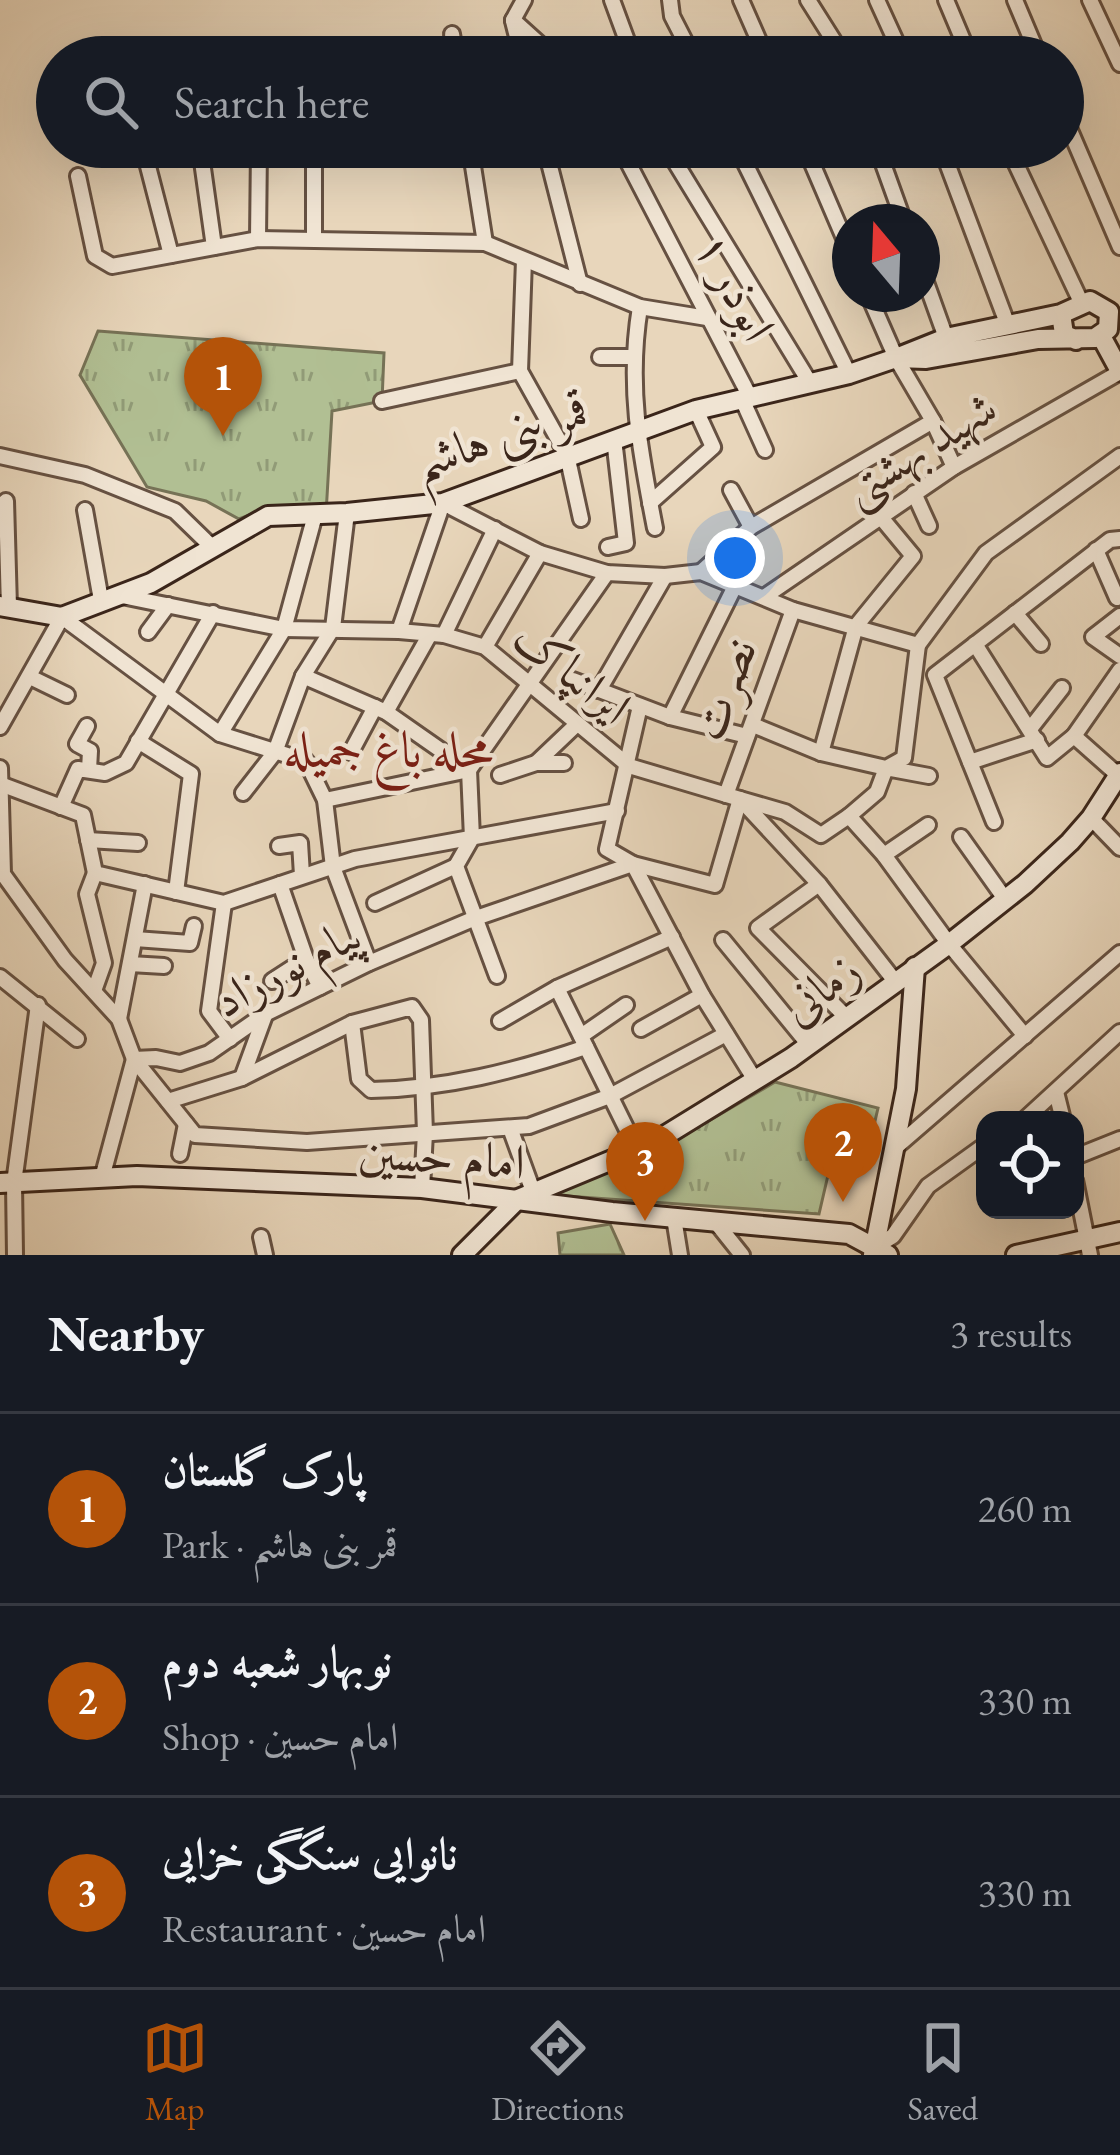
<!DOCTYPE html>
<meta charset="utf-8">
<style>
:root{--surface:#171b24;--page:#242831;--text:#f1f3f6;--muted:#9ea1a6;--line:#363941;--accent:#b45309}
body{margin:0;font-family:"EB Garamond",Amiri,serif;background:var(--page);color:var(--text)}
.controls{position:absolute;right:36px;bottom:36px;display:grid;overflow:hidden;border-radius:24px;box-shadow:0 12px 48px #0002}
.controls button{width:108px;height:108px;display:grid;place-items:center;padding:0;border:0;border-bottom:3px solid var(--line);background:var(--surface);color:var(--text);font:60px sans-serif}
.compass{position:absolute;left:832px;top:204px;width:108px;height:108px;border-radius:50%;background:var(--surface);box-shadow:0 12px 48px #0002;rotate:341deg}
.you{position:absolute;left:735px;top:558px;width:42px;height:42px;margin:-30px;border:9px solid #fff;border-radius:50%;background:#1a73e8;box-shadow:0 0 0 18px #1a73e833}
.badge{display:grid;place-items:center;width:78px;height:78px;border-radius:50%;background:var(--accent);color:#fff;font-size:39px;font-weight:700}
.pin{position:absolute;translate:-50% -99px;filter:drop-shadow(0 3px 6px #0008)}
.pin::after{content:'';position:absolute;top:63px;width:42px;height:36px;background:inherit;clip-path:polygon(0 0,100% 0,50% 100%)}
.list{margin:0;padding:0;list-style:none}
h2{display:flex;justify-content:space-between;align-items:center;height:156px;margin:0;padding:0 48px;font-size:51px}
h2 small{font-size:39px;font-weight:400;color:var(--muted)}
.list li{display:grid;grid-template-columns:78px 1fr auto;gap:36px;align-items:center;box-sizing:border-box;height:192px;padding:0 48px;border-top:3px solid var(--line)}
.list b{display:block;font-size:45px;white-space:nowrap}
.list p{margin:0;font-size:39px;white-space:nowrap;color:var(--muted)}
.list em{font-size:39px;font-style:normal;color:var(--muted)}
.icon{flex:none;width:66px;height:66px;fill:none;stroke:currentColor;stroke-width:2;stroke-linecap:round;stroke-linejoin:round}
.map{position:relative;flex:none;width:1120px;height:1255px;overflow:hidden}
.search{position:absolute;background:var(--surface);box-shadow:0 12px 48px #0002;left:36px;right:36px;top:36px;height:132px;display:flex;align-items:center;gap:30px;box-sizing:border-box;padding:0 42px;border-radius:66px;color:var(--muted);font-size:45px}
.sheet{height:732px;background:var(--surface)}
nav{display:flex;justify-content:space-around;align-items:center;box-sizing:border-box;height:168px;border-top:3px solid var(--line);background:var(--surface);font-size:33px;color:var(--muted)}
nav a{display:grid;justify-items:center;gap:6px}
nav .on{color:var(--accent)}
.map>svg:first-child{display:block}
</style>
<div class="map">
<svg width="1120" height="1255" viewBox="0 0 1120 1255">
<defs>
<pattern id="park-tufts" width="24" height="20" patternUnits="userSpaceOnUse" patternTransform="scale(3)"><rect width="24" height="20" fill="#b1bf93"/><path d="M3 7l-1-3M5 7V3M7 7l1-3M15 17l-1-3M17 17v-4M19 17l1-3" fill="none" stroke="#919b77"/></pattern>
</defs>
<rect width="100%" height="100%" fill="#e8d6bb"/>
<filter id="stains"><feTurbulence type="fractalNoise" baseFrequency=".00167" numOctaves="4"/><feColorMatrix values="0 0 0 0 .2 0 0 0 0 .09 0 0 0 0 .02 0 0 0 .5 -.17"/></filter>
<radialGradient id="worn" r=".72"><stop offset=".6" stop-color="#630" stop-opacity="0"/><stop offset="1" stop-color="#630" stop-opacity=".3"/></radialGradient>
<g fill="url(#park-tufts)" stroke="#767256" stroke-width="3">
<path d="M98 331 384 353 382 401 332 411 326 514 267 508 239 519 206 501 147 487 80 375Z"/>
<path d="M775 1082 878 1108 865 1164 832 1158 819 1214 552 1195 661 1149Z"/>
<path d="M610 1224 624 1255H560L558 1233Z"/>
</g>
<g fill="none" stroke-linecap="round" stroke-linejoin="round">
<defs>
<g id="street">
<path d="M612 0 633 57"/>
<path d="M670 0 672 16 693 57"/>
<path d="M741 0 766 57"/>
<path d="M808 0 844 57"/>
<path d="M877 0 903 57"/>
<path d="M946 0 970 57"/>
<path d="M1015 0 1039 57"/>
<path d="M1090 0 1120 64"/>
<path d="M513 20 554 57"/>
<path d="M513 20 524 0"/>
<path d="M513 21 522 57"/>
<path d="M452 34 456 57"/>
<path d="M1063 114 1120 247"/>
<path d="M143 147 171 255"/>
<path d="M200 147 214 247"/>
<path d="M470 147 485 243"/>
<path d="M545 147 580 284"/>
<path d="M620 147 750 397"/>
<path d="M666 147 810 383"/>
<path d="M737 147 849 374"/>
<path d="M805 147 850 252"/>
<path d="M877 147 904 222"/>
<path d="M941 147 1007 323"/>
<path d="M1008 147 1081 302"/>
<path d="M78 176 95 256 112 266 258 239 485 243 640 307 707 318"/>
<path d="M258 239 259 147"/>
<path d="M314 239V147"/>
<path d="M524 260 520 371 567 455 581 519"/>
<path d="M922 271 946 338"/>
<path d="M640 307C627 386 640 451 655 528"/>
<path d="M600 357H632"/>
<path d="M742 399 765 450"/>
<path d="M382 401 520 371"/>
<path d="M933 421 954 467"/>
<path d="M0 456 85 475 175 511 211 546"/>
<path d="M731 490 751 527"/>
<path d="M914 493 929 526"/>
<path d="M6 501 9 607"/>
<path d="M650 503 713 447 696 410"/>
<path d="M85 510 101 600"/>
<path d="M608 547 626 543 614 439"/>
<path d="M1096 550 1117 598"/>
<path d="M701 572 751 527 933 421 896 358 868 294"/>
<path d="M122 596 284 629 399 631 444 635 485 647 629 766 740 799 819 884 894 980"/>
<path d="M764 597 954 467 1120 372"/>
<path d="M1015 613 1041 644"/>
<path d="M1120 616 1093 637 1120 656"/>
<path d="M399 631 443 503 540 553 607 573 665 576 701 572 793 610 918 645 986 553 1120 456"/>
<path d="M148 632 168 605"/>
<path d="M444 635 495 529"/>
<path d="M975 644 1047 758 1074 736 1118 775"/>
<path d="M485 647 540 553"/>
<path d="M303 676 386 712 469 770 472 838 456 866 497 976"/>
<path d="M30 677 67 695"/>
<path d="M573 680 670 717 747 736"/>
<path d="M599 690 665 576"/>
<path d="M640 706 607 849 633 864 702 995 755 1080"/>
<path d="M386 712 430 634"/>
<path d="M670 717 736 584"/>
<path d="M753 725 821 753 886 768 904 758 918 645"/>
<path d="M87 726 77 744 90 751 89 770"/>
<path d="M0 727 62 617 220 734 306 761 325 800 333 867 369 963"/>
<path d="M1030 729 1062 688"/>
<path d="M220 734 284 629 315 515"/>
<path d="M1074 736 1120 670"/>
<path d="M138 741 191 774 176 892"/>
<path d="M351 752 375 707"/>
<path d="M821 753 856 626 913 556 879 515"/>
<path d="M970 762 1037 740"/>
<path d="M536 763 577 724"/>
<path d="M0 768 3 874 65 960 119 1019 134 1059 195 1135 307 1142 529 1126 610 1096 726 1034"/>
<path d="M500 775 536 763H564"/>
<path d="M929 776 886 768 877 792 849 816 884 855 949 944 1025 1036"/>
<path d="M3 785 83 815 95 873 224 903 355 859 617 811"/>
<path d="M243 793 275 752 303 676 333 628 347 513"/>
<path d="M726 795 793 610"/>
<path d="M325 800 469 770 607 573"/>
<path d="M61 807 78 769 105 773 126 763 213 613"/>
<path d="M1091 818 1120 848"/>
<path d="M994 822 935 675 1110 540 1120 539"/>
<path d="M961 837 1005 899"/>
<path d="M88 840 138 843"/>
<path d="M279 846 300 843 302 875"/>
<path d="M884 855 928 825"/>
<path d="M280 884 306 959 320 987"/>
<path d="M819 884 758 928 846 1017"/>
<path d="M224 903 209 1011 230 1039"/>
<path d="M375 903 456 866"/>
<path d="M135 939 190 943 194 926"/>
<path d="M723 940 809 1045"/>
<path d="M130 964 164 966"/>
<path d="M0 977 77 1039"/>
<path d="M272 981 306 959"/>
<path d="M557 988 638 1152"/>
<path d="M94 991 104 963 87 894 95 873"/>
<path d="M119 1019 145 884"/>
<path d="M500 1021 557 988 672 937"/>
<path d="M352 1023 359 1079 371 1090C445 1089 516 1071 586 1047"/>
<path d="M641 1029 702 995"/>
<path d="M581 1036 626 1005"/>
<path d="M242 1078 265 1015"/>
<path d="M1056 1092 1063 1120"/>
<path d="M168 1101 242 1078 352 1023 412 1007 421 1020 425 1133 422 1188"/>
<path d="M1024 1120 1120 1032"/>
<path d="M510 1128 534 1194"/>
<path d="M895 1148 1120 953"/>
<path d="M180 1154 186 1124"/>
<path d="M1075 1157 1120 1139"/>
<path d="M102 1178 134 1059 156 1058 180 1063 209 1053 265 1014 369 963 473 919 633 864 715 885 740 799 785 812 821 835 849 816"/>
<path d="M1075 1180 1090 1255"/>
<path d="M674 1218 680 1255"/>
<path d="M714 1220 742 1255"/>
<path d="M261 1237 265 1255"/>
<path d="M874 1248 893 1236 928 1186 985 1145"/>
<path d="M15 1255 14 1183 38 1005"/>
</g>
<g id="secondary">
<path d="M1061 314 946 338 896 358 926 359 1038 339 1095 338 1108 329 1109 312 1090 301 1061 314 1064 334 1076 340"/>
<path d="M1101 336 1120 371"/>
<path d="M0 606 62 617 151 583 268 516 347 513 443 503 696 410 849 374 896 358"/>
<path d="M0 1183 137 1176 422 1188 612 1212 849 1234 888 1255"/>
<path d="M462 1255 518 1199 653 1143 791 1058 949 944 1025 884 1070 842 1091 818 1120 773"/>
<path d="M873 1255 906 1089 915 967"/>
<path d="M1016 1255 1120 1232"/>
</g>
</defs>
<use href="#street" stroke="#665142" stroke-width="20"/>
<use href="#secondary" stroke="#3a251a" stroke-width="24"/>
<use href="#street" stroke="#f0e4d3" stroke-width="14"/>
<use href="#secondary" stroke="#f0e4d3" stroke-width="18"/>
</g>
<g text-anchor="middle" stroke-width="9" stroke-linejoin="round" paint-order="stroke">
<g font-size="48" fill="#3a251a" stroke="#f0e4d3">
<text transform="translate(736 286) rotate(62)" y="17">ابوذر ۱</text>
<text transform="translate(500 435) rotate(-18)" y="17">قمر بنی هاشم</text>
<text transform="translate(919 447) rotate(-32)" y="17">شهید بهشتی</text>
<text transform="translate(573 671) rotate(39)" y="17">ایرانپاک</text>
<text transform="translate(723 689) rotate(-70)" y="17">نصرت</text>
<text transform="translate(287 966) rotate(-28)" y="17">پیام نورزاد</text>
<text transform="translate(820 988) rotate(-37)" y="17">زمانی</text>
<text transform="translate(442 1156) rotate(4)" y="17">امام حسین</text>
</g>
<g font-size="51" fill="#7a1f14" stroke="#f0e4d3">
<text x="388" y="767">محله باغ‌ جمیله</text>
</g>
</g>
<rect width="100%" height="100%" filter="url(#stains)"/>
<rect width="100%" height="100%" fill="url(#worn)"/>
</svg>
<div class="controls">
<button><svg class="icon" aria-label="locate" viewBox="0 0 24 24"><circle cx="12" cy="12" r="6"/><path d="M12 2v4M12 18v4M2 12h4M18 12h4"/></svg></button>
</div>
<svg class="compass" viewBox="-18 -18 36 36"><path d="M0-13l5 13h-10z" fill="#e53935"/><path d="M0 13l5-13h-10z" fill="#9ea1a6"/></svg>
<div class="you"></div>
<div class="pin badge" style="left:223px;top:436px">1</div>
<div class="pin badge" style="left:843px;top:1202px">2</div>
<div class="pin badge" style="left:645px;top:1221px">3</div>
<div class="search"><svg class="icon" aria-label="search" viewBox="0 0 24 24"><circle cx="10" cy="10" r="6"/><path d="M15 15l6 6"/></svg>Search here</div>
</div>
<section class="sheet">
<h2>Nearby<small>3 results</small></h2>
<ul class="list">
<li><span class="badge">1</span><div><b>پارک گلستان</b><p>Park · قمر بنی هاشم</p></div><em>260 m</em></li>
<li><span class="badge">2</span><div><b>نوبهار شعبه دوم</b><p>Shop · امام حسین</p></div><em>330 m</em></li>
<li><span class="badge">3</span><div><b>نانوایی سنگگی خزایی</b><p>Restaurant · امام حسین</p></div><em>330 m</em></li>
</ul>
</section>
<nav>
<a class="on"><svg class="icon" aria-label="map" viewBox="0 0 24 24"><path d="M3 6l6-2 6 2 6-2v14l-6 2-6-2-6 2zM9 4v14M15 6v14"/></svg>Map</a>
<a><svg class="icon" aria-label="directions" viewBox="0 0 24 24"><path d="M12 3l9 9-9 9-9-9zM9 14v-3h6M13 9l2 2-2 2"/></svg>Directions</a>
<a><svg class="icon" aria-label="saved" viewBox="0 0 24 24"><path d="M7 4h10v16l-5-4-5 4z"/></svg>Saved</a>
</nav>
